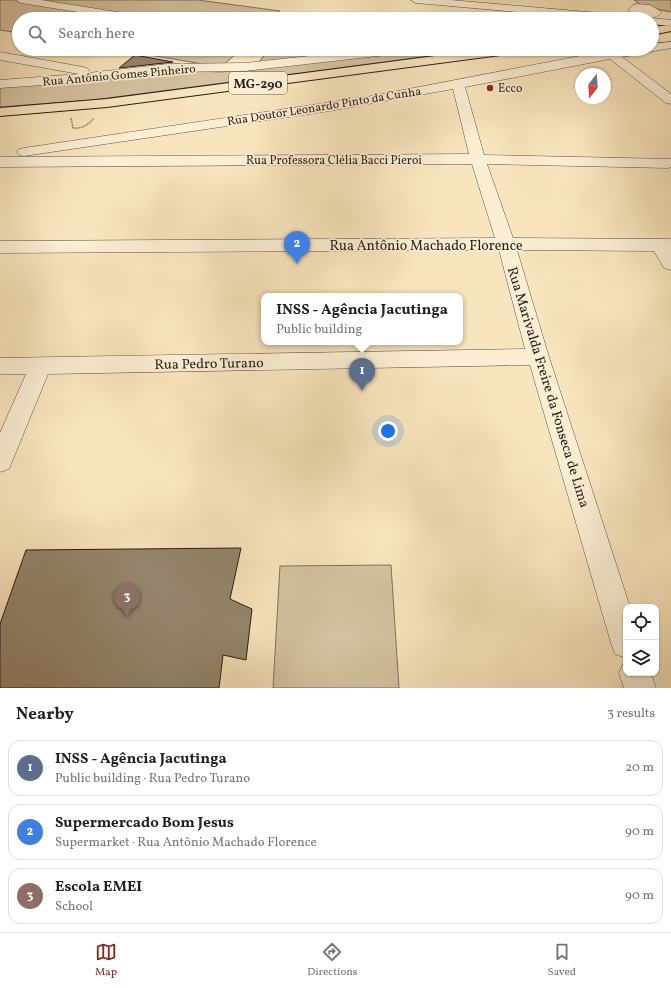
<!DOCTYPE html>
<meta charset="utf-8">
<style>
:root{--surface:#fff;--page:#f6f6f6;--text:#202124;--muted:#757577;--line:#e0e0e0;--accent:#8f2418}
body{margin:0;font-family:Vollkorn,serif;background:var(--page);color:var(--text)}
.controls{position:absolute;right:12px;bottom:12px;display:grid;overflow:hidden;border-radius:8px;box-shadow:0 1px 3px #0004}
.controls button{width:36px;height:36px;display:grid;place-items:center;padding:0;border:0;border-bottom:1px solid var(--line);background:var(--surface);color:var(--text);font:20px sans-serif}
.compass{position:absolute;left:575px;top:68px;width:36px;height:36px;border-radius:50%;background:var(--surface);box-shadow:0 1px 3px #0004;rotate:197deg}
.you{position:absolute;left:388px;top:431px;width:14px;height:14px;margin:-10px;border:3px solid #fff;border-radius:50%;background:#1a73e8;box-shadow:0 0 0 6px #1a73e833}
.badge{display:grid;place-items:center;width:26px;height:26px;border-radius:50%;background:var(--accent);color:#fff;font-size:13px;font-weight:700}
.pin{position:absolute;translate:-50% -33px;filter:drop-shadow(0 1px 2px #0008)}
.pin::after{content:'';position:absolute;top:21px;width:14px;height:12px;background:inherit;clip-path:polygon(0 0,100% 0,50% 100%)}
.popup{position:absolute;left:261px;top:293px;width:202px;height:52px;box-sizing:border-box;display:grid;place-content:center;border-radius:8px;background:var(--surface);filter:drop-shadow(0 1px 3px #0005);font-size:13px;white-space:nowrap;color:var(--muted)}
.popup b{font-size:15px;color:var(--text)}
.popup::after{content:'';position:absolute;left:50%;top:100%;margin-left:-8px;border:8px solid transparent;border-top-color:var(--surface)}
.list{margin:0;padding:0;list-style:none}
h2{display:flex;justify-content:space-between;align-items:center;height:52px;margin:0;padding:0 16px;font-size:17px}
h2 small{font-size:13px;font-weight:400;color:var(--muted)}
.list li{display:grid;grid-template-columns:26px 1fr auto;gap:12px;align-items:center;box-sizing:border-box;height:56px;margin:0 8px 8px;padding:0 8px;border:1px solid var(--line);border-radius:12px}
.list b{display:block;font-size:15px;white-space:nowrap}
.list p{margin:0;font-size:13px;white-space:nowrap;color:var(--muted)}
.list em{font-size:13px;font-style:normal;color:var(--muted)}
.icon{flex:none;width:22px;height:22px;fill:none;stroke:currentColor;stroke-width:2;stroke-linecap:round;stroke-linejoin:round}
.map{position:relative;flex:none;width:671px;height:688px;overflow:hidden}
.search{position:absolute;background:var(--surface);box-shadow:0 1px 3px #0004;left:12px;right:12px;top:12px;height:44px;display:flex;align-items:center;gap:10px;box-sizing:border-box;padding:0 14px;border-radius:22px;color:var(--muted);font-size:15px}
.sheet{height:244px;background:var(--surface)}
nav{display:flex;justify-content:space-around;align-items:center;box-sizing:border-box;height:56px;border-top:1px solid var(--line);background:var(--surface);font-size:11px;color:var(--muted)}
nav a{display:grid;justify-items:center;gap:2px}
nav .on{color:var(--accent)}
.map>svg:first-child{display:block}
</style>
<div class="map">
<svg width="671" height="688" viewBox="0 0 671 688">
<rect width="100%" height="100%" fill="#f9e5bd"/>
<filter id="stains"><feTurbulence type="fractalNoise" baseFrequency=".005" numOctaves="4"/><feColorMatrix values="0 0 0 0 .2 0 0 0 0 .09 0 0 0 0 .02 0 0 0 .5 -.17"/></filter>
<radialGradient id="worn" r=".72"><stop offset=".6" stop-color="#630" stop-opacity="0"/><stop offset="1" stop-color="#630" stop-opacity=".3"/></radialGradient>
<g fill="#d6c3a1" stroke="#80705c">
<path d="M0 0H198L280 11 272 19H19V33L0 30Z"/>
<path d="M634 0H671V12L642 6Z"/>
<path d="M283 13 385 19H277Z"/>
<path d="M113 49H241L221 67Z"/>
<path d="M270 49H390L256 65Z"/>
<path d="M434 49H486L92 100 0 107V87L79 83 178 70 220 72Z"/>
<path d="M391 565 399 688H273L280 566Z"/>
</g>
<g fill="#95856d" stroke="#291e17">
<path d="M135 55 173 62 119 68Z"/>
<path d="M241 548 230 599 252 609 246 660 223 655 219 688H0V624L26 550Z"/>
</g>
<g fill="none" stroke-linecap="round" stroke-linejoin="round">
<defs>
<g id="minor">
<path d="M16 0H41L142 16 147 19H122L21 3Z"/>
<path d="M411 0H451L633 16 638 19H596L416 3Z"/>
<path d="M637 4 650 5 662 12C654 22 635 19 628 10L633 5Z"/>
<path d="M652 18 671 20V26L652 24V19H648Z"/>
<path d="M671 42V48L622 57 671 94V104L666 103 610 59 465 87 484 155 671 159V167L668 168 487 164 513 238 671 239V270L664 268 654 251 517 250 549 357 630 607H626V658L615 654 611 643 530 365 48 374 9 469 0 472V433L26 374H0V358L525 349 499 250 0 253V241L495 238 472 164 0 167V157L469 154 453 89 329 111 24 156 19 155 17 152 19 149 24 148 372 96 611 50 652 49V44Z"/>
<path d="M373 49H410L408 51 404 53 245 71 167 72 58 84 0 88V80L79 74 0 60V52L83 67 87 68 89 71 88 73 167 64 245 63Z"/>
<path d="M626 661V673H651L656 688H624L619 673 624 662Z"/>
</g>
<g id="highway">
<path d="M606 14 610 15 613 19H601L600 17 602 15Z"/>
<path d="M671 25V31L652 35V27Z"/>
<path d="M488 49H522L520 52 516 53 107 107 0 116V108L107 99Z"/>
</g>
</defs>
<use href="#minor" stroke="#5d5040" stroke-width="1"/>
<use href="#highway" stroke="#291e17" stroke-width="2"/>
<path stroke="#291e17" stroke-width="1.5" stroke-dasharray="0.5 1" stroke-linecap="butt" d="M71 118 73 128C82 129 88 125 94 118"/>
<use href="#minor" fill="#fbeed4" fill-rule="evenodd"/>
<use href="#highway" fill="#f9e5bd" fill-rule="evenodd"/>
</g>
<circle fill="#8f2418" stroke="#fbeed4" stroke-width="1.5" cx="490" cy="88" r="4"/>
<g text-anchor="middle" stroke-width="3.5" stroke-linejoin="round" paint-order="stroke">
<g font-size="12" fill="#291e17" stroke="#fbeed4">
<text transform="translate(119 75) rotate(-5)" y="4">Rua Antônio Gomes Pinheiro</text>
<text transform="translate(324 106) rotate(-9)" y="4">Rua Doutor Leonardo Pinto da Cunha</text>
<text x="334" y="164">Rua Professora Clélia Bacci Pieroi</text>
</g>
<g font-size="12" fill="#291e17" stroke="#fbeed4" text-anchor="start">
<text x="498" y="92">Ecco</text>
</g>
<rect fill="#fbeed4" stroke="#685c50" stroke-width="1" x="229" y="72" width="58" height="22" rx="3"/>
<g font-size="13" font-weight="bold" fill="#291e17">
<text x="258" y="88">MG-290</text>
</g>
<g font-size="14" fill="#291e17" stroke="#fbeed4">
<text x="426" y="250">Rua Antônio Machado Florence</text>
<text transform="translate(209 363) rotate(-1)" y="5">Rua Pedro Turano</text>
<text transform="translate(549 387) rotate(73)" y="5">Rua Marivalda Freire da Fonseca de Lima</text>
</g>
</g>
<rect width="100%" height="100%" filter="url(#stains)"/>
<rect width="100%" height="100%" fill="url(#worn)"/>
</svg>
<div class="controls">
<button><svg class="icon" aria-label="locate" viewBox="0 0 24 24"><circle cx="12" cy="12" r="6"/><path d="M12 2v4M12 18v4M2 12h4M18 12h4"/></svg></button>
<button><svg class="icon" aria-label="layers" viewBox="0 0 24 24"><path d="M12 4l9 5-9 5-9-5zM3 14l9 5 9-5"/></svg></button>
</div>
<svg class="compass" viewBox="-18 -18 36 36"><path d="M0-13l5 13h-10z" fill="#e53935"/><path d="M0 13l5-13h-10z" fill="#757577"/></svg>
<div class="you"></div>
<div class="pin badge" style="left:362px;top:391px;background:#5c6f8a">1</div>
<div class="popup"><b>INSS - Agência Jacutinga</b>Public building</div>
<div class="pin badge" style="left:297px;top:264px;background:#3f7fe0">2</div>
<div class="pin badge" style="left:127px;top:617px;background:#8d6e63">3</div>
<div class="search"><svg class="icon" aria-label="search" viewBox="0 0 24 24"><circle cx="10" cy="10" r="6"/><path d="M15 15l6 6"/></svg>Search here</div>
</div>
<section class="sheet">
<h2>Nearby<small>3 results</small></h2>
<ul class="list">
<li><span class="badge" style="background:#5c6f8a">1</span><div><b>INSS - Agência Jacutinga</b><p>Public building · Rua Pedro Turano</p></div><em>20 m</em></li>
<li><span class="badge" style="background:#3f7fe0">2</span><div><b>Supermercado Bom Jesus</b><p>Supermarket · Rua Antônio Machado Florence</p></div><em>90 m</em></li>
<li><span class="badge" style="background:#8d6e63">3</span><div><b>Escola EMEI</b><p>School</p></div><em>90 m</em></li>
</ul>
</section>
<nav>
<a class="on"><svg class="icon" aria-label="map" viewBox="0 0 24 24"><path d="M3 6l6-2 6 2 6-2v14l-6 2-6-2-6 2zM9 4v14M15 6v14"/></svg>Map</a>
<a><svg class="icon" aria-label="directions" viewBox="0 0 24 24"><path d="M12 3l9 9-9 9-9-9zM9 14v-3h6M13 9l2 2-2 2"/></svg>Directions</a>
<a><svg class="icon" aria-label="saved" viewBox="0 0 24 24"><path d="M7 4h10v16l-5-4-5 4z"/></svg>Saved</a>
</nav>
